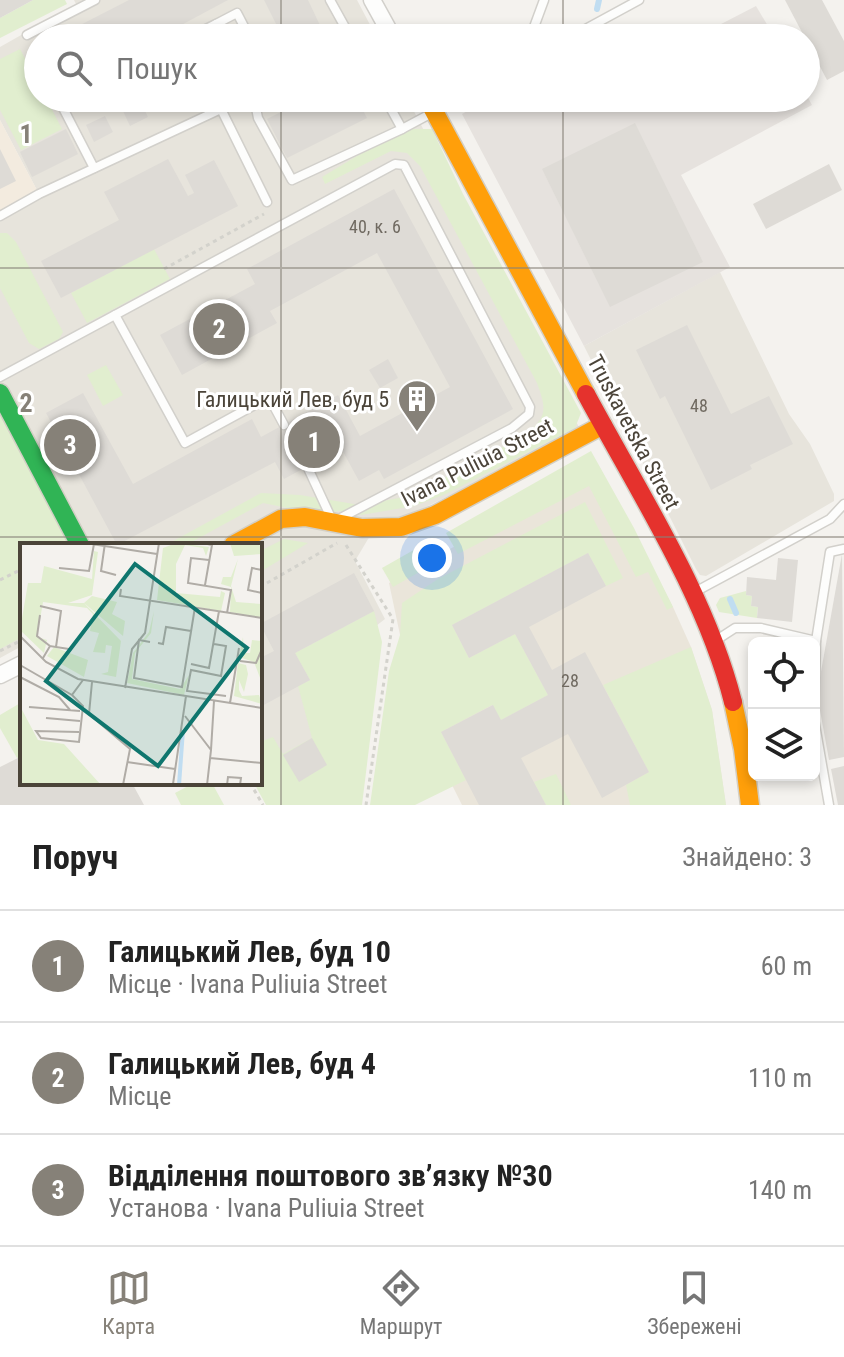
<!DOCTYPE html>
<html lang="uk">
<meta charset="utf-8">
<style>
:root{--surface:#fff;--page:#f2f2f2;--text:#222;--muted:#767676;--line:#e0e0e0;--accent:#868178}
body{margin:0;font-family:"Roboto Condensed",sans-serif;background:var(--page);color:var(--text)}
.controls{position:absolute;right:24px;bottom:24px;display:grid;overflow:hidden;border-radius:12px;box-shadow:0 4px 12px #0003}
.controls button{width:72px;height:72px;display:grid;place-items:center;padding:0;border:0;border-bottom:2px solid var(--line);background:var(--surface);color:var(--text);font:40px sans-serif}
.you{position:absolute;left:432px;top:558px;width:28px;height:28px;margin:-20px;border:6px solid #fff;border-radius:50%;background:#1a73e8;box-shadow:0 0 0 12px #1a73e833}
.badge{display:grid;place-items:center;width:52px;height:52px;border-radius:50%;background:var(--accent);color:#fff;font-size:26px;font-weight:700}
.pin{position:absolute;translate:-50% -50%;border:4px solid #fff;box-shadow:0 2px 8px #0006}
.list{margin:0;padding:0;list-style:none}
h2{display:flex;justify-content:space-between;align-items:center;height:104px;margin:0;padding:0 32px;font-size:34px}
h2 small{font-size:26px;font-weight:400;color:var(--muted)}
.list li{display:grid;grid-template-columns:52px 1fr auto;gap:24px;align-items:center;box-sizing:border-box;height:112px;padding:0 32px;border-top:2px solid var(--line)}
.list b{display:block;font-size:30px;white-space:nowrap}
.list p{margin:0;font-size:26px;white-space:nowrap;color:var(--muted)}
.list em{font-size:26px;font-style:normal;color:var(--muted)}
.icon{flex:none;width:44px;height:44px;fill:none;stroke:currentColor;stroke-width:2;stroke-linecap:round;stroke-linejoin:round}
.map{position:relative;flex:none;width:844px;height:805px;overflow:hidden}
.search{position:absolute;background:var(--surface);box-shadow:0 4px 12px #0003;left:24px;right:24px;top:24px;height:88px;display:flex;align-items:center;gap:20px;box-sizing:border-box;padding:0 28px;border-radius:44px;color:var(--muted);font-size:30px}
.sheet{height:440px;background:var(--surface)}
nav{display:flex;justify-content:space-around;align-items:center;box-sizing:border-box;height:112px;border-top:2px solid var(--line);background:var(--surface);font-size:22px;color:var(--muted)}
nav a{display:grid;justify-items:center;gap:4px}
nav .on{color:var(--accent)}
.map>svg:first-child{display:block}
</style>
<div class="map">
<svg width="844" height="805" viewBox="0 0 844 805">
<rect width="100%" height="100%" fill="#f4f2ee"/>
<g fill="#e7e4dc">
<path d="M74 0H357L377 38H38V98H407L581 431 371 534 355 561 385 619 322 668 346 759 260 766V545H22V646L0 658V214L39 194 0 120V47L76 4Z"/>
<path d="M720 272 789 414 810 444 834 494V501L706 576 700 575 696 569 584 346Z"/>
</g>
<path fill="#f3ebdf" d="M0 120 39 194 0 214Z"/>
<g fill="#e6e2de">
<path d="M756 6 775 38H694Z"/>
<path d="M806 94 812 105 681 175 730 267 584 346 462 114 490 98H806Z"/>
</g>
<path fill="#eae5da" d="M599 466 673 607 691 647 712 710 726 805H462L417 715 389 583Z"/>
<g fill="#e1eecf">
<path d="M33 0H65L67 4 0 38V18Z"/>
<path d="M20 49 38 83V98H46L62 129 21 150 0 110V59Z"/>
<path d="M402 129H432L463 194 581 413 575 428 446 494 414 506 361 515 339 511 317 514 263 503 186 545H166L261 493 300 495 360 505 410 496 525 435C547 417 547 410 537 383L420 166 407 153 391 151 325 184 322 177Z"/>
<path d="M0 233H7L16 242 63 332 59 339 39 349 29 343 0 288Z"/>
<path d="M154 249 170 279 87 323 71 293Z"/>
<path d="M106 365 123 395 103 406 87 375Z"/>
<path d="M0 400 75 545H22V637L0 649Z"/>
<path d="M591 451 634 528 673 607 667 610 648 572 636 577 589 486 458 554 446 533Z"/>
<path d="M585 502 623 578 606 586 588 553 452 625 469 658 515 634 548 695 501 720 492 705 441 732 466 780 415 805H370L389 671 400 635 402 603 438 579Z"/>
<path d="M284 539 308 543 260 572V551Z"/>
<path d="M433 539 444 558 393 587 382 568Z"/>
<path d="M746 591V595L752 596 751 606 758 607 757 618 719 612 716 605 720 598Z"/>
<path d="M374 611 382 642 362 805H266L254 783H260V742L273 737 283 754 312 738 298 686 310 680 295 653Z"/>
<path d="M691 647 712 710 726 805H630L626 785 649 772 603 685Z"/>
<path d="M22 702V756L17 758 0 728V715Z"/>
<path d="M556 774 571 805H546L534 782Z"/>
<path d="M194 783H212L224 805H181L175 793Z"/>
</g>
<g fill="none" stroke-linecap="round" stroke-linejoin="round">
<g stroke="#c0ddf1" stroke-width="6">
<path d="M597 9 599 0"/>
<path d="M730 599 736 613"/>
</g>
</g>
<g fill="#dedbd6">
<path d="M0 0H33L0 18Z"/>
<path d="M129 0H228L157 38H55Z"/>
<path d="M264 0H308L326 38H283Z"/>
<path d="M785 0H822L844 41V71L827 80Z"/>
<path d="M309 98H357L367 118 287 158 267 119Z"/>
<path d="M140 100 148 117 130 126 122 109Z"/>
<path d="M105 116 113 132 94 142 86 125Z"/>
<path d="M635 123 703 262 610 307 542 169Z"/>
<path d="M66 129 78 154 32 177 20 152Z"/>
<path d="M0 149 16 181 0 189Z"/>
<path d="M168 159 188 196 194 193 185 175 214 160 238 206 61 298 41 261 119 220 104 192Z"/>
<path d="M829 164 842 190 766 229 753 204Z"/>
<path d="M394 189 513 409 384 479 379 470 359 481 341 448 284 479 275 462 117 545 46 413 83 393 133 484 252 419 261 437 338 395 360 436 450 387 377 253 270 311 277 323 182 375 160 335 255 284 247 269Z"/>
<path d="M687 325 731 414 769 396 793 444 750 465 752 469 711 490 665 396 660 399 636 350Z"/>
<path d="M388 359 398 378 380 388 369 370Z"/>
<path d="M588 553 606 586 529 627 552 670 585 652 649 772 602 798 568 734 521 758 546 805H479L441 732 493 705 501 720 548 695 515 634 469 658 452 625Z"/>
<path d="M842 554 844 757 829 760 817 694Z"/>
<path d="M778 558 798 560 792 622 757 618 758 607 751 606 752 596 746 595 747 577 776 580Z"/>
<path d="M354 573 374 611 295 653 310 680 260 707V658L274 651 260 624Z"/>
<path d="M312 738 327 765 299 782 283 755Z"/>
<path d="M22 756V783H132L144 805H0V767Z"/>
<path d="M844 766V805H838L831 769Z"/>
</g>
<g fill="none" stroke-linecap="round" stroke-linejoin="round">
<defs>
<g id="lane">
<path d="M330 0 351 38"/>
<path d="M216 24 237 13 250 38"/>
<path d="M27 35 95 0"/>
<path d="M188 38 216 24 223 38"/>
<path d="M530 38 544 0"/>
<path d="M569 38 639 0"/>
<path d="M76 98 62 106 94 168"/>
<path d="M254 98 258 118 292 180 402 129 385 98"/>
<path d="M402 129 460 98"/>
<path d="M0 216 39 194 221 109 267 202"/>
<path d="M115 315 185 443 269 397 284 425"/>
<path d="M0 377 395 164 404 165 530 407 529 414 512 428 333 522 307 466"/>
<path d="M693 593 830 519 844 504"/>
<path d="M715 641 735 628H761L816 641 830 552 844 549"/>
<path d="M816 641 814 719 829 805"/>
</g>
<g id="street">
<path d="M372 0 393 38"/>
<path d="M0 675 22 664"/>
</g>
<path id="fast" d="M0 393 80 545"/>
<g id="slow">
<path d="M427 98 586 394"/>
<path d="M233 545 281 519 305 517 362 528 401 527 435 515 603 425"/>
<path d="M733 702 743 749 750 805"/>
</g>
<path id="jam" d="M586 394C638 491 706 595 733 702"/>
</defs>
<use href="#lane" stroke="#d2d0cb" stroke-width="11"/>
<use href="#street" stroke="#d2d0cb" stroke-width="19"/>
<use href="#fast" stroke="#d3cfc5" stroke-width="21"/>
<use href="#slow" stroke="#d3cfc5" stroke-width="21"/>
<use href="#jam" stroke="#d3cfc5" stroke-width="21"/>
<g stroke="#d3d2cc" stroke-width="3" stroke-dasharray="4 4" stroke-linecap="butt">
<path d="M164 269 264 214"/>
<path d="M346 545 393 619 366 805"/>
<path d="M0 580 22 569"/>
<path d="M260 587 337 543"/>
<path d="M0 651 22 640"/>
<path d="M250 783 263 805"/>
</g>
<use href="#lane" stroke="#fdfdfc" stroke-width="8"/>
<use href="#street" stroke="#fdfdfc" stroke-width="16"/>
<use href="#fast" stroke="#30b455" stroke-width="18"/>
<use href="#slow" stroke="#ff9f0a" stroke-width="18"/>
<use href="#jam" stroke="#e5322d" stroke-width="18"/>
</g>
<path fill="none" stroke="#868178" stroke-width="2" stroke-opacity="0.55" d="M281 0V38M563 0V38M281 98V805M563 98V805M0 268H844M0 537H844"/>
<defs>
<symbol id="building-pin" viewBox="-11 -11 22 30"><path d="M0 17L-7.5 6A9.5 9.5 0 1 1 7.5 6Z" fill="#868178" stroke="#fff"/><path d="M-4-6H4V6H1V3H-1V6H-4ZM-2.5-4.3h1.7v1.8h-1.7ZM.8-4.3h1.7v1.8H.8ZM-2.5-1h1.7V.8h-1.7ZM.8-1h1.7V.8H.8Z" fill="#fff"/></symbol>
</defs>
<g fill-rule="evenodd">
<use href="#building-pin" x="395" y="377" width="44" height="60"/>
</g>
<g text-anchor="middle" stroke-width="6" stroke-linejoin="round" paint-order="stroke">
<g font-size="18" fill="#706a61">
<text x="375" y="233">40, к. 6</text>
<text x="699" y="412">48</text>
<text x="570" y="687">28</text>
</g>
<g font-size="22" fill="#4b4439" stroke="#fff" text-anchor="end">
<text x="389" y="407">Галицький Лев, буд 5</text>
</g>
<g font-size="22" fill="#4b4439" stroke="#fff">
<text transform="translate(634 432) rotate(62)" y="8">Truskavetska Street</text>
<text transform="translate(477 462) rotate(-27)" y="8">Ivana Puliuia Street</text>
</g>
</g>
<g transform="translate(20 543)">
<rect width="242" height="242" fill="#f4f2ee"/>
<path d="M156 0 189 4 186 13 183 5 165 2 156 21V50L200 54 201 48 205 50 201 68 137 57 143 5ZM210 0H239L242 11 214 13ZM74 8 78 9 72 52 48 60H64L72 53 97 59 92 71 105 78 103 93 64 60 101 98 96 134 81 131 88 129 92 103 86 102 85 110 73 109 79 90 70 88 73 71 67 65 23 59 17 94 27 97 24 110 0 87 8 40H21L24 23 72 36ZM218 16 211 43 216 59 242 61V75L210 69 211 44 201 41 203 34H211ZM134 68 131 90 115 110 112 136 160 146 169 132 164 152 107 140 113 110 129 89ZM223 94 224 110H230L232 97 241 98 242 140 234 119 219 114ZM34 104 68 117 64 134 27 113ZM218 120 226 122 228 131 224 149 219 137V147L222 153 239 152 242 161 214 153ZM0 163 18 197 44 201 81 242H0Z" fill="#e1eecf"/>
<path fill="none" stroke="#c0ddf1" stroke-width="4" d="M159 242 163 187"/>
<path fill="none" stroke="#b0aca6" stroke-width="2" d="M65 0 137 11M85 0 81 28 96 32M183 0 192 2 185 42M189 17 171 15 168 40 211 47 207 70M39 25 69 28 74 1M242 27 232 25 228 47 242 50M101 46 100 53 242 75M20 63 41 68 36 104M20 72 17 93 30 103M0 93 26 119 58 136 242 165M130 99 119 97 114 135 162 144 175 64M138 100 143 101 146 84 171 88M194 101 206 103 201 133 171 127 167 148 206 153M23 115 30 103 49 106M220 118 236 120 242 106M171 121 189 125 199 68M0 122 52 152M0 134 39 154 50 167M72 139 69 171 110 206 103 242M105 145 112 106 125 90 139 0M210 160 219 105M9 164 60 168M165 173 191 207 187 242M26 175 60 178M59 189 16 188 21 195 59 199 63 163 52 152 63 137M191 207 194 158M190 215 242 220M107 219 155 226M153 241 166 153M207 242 208 234 221 235 220 242"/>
<path fill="#0f766e" fill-opacity="0.15" stroke="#0f766e" stroke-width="4" d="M115 21 227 105 138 223 26 138Z"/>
<rect width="242" height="242" fill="none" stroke="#4b4439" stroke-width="4"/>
</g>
<g font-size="26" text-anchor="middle" font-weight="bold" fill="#868178" stroke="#fff" stroke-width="6" stroke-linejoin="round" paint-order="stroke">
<text x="26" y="143">1</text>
<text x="26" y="412">2</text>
</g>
</svg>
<div class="controls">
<button><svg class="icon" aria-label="locate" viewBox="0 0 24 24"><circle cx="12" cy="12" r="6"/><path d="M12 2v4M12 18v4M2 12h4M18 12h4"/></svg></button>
<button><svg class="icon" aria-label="layers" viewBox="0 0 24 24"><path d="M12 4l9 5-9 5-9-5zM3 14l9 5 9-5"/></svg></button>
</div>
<div class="you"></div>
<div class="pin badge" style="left:314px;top:442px">1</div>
<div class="pin badge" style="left:219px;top:329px">2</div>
<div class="pin badge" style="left:70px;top:445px">3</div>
<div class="search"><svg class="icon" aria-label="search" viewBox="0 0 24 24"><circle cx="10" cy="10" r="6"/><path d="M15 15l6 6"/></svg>Пошук</div>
</div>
<section class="sheet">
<h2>Поруч<small>Знайдено: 3</small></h2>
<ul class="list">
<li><span class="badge">1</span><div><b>Галицький Лев, буд 10</b><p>Місце · Ivana Puliuia Street</p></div><em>60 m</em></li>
<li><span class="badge">2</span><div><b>Галицький Лев, буд 4</b><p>Місце</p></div><em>110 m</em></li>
<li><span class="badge">3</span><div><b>Відділення поштового зв’язку №30</b><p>Установа · Ivana Puliuia Street</p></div><em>140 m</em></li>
</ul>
</section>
<nav>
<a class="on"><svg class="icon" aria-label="map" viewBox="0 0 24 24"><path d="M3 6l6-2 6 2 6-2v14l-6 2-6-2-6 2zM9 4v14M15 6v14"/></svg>Карта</a>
<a><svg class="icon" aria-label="directions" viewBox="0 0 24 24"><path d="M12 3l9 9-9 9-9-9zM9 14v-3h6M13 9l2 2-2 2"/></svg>Маршрут</a>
<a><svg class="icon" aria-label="saved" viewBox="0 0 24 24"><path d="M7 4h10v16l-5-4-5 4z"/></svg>Збережені</a>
</nav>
